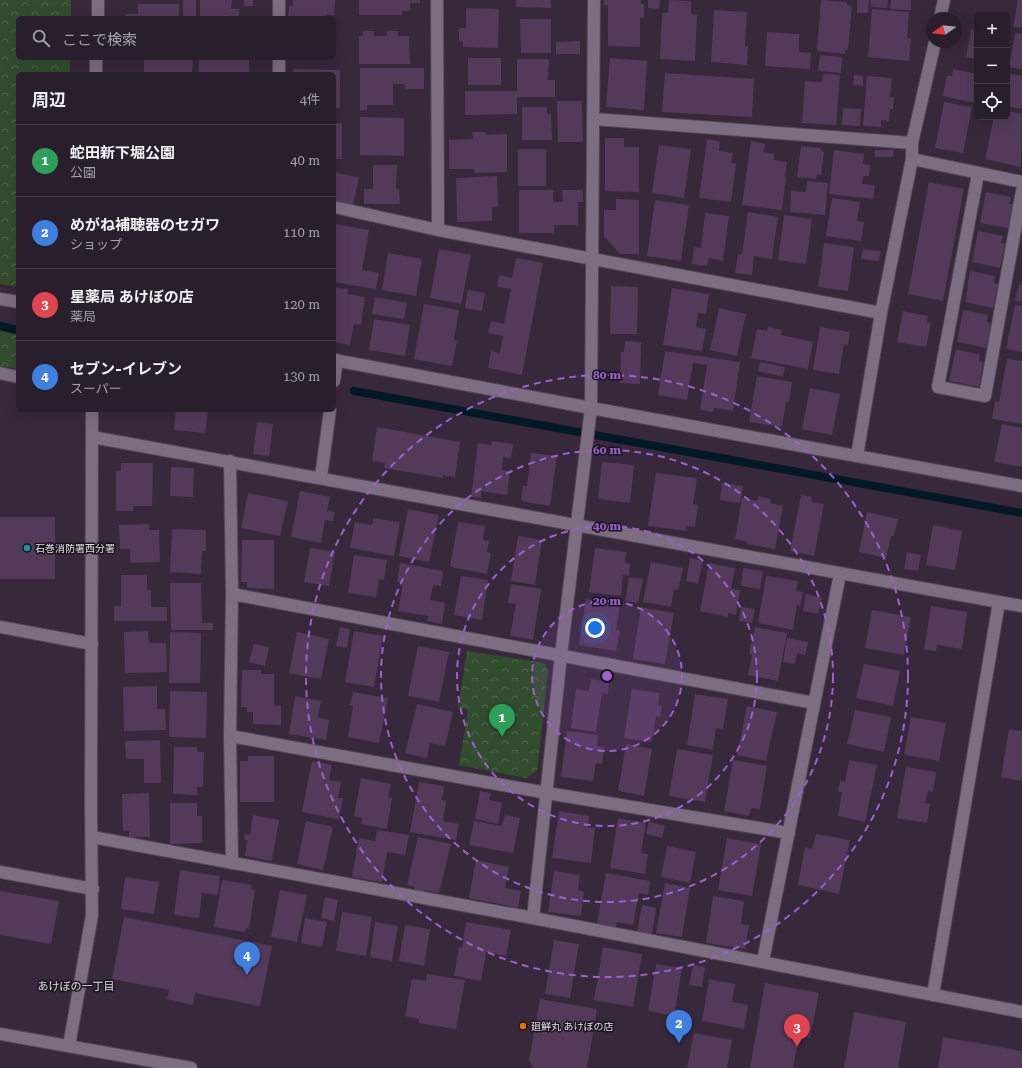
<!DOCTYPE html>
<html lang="ja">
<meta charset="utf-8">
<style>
:root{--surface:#291e2c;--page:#352b38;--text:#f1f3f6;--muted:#a5a2a9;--line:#453c48;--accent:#2563eb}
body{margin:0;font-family:"Roboto Serif","Noto Sans JP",serif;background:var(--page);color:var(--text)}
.controls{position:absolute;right:12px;top:12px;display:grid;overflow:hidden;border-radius:6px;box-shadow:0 4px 16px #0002}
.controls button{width:36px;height:36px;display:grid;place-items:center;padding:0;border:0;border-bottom:1px solid var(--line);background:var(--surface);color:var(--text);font:20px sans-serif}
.compass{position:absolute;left:926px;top:12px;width:36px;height:36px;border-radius:50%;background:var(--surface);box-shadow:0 4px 16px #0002;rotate:255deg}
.you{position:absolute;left:595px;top:628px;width:14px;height:14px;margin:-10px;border:3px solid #fff;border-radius:50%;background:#1a73e8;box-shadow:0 0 0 6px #1a73e833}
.badge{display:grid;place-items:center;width:26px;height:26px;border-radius:50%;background:var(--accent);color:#fff;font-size:13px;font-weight:700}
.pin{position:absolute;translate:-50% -33px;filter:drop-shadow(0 1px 2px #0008)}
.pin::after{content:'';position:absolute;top:21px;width:14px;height:12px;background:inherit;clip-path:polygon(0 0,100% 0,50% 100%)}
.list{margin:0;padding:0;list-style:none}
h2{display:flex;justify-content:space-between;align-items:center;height:52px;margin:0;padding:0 16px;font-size:17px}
h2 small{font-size:13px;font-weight:400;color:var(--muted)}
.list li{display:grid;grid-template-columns:26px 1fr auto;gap:12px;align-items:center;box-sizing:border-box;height:72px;padding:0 16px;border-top:1px solid var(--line)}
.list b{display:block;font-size:15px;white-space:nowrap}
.list p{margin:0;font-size:13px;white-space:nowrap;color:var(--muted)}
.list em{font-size:13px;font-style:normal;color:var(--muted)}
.icon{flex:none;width:22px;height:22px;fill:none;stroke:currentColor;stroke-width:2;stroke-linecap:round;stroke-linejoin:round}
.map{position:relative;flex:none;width:1022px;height:1068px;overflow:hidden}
.search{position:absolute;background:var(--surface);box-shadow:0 4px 16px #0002;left:16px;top:16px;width:320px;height:44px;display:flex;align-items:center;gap:10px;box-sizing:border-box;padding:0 14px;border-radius:6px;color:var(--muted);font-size:15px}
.panel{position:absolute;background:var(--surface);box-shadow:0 4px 16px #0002;left:16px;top:72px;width:320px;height:340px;border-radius:6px}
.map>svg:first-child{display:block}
</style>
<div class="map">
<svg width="1022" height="1068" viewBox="0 0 1022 1068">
<defs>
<pattern id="park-crowns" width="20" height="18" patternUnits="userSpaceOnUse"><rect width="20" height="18" fill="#324d2e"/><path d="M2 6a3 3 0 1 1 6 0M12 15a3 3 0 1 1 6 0" fill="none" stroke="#50664c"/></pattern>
</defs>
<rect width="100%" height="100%" fill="#37283b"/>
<g fill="url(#park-crowns)">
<path d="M0 0H71V18H18V58H70V74H18V287L0 284Z"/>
<path d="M0 331 18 335V369L0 366Z"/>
<path d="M467 651 545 663 548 673 537 771 526 778 459 765 468 710 458 707Z"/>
</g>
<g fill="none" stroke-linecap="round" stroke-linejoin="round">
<g stroke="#011924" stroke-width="8">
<path d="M0 326 18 330"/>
<path d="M354 391 1022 513"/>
</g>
</g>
<g fill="#533a5a">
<rect x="183" y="0" width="13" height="18"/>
<path d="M200 0H232L231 9H239V18H200Z"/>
<rect x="244" y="0" width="9" height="6"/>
<path d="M293 0H335L334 15H326V18H288L289 6H293Z"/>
<path d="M359 0H420V3H410V11H402V15H359Z"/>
<path d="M516 0H551V8L516 7Z"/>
<path d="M604 0H641V4H644V18H640V47L608 46V5H604Z"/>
<path d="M648 0H660L659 9 648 8Z"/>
<path d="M669 0 691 1V14L697 15 695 61 660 59 662 13H668Z"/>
<path d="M821 0 847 2V5L852 6 848 50H845V54L817 51Z"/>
<path d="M857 0H869L868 13H857Z"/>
<path d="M871 0H888L887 8 871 7Z"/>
<path d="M891 0H911V10L890 9Z"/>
<path d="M1018 0H1022V28L1013 27Z"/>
<path d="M138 4H179V18H126L125 14H138Z"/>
<path d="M466 8 499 9 498 48 463 47V41H459V28H466Z"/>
<path d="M872 9 909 12 907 38 911 39 909 61 868 57Z"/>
<path d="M714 10 747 12 745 46H748L747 65 711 62Z"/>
<path d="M520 19H551V53H521Z"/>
<path d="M971 29 977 30V59L966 57Z"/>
<path d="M363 31H374V36H387V31H398V36H409L410 64H359V36H363Z"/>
<path d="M767 32 799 34V52L811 53 810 69 765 66Z"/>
<path d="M1015 33 1022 34V70L1009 67Z"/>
<path d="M580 41V54H556V42Z"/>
<path d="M820 55 842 57 841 73 818 71Z"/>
<path d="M144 58H193L192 74H144Z"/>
<rect x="199" y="58" width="50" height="16"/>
<rect x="468" y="58" width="33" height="27"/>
<path d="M610 58 647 61 644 110 606 107Z"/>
<path d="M517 59H549L548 80H555V97H517V114L465 115V91H517Z"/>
<path d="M360 68H424V89H405V84H393V105H367V110L360 111Z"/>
<path d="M293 69 340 70V108H334V74H293Z"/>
<path d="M953 69 977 74 976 103 943 96 947 75 952 76Z"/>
<path d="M665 73 754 79 752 117 662 112Z"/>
<path d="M1007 73 1022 76V109L1007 106Z"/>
<path d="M823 74 840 75 836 125 802 123 805 81 822 82Z"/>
<path d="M854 75 863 76V86L853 85Z"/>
<path d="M867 76 892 78 890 97H894L893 109H890L889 121 881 120V127L863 126Z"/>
<path d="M557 101H582L583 142H558Z"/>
<path d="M944 102 972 107 963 153 935 148Z"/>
<path d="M522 107H547V114H551L552 140H522Z"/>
<path d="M843 108 861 109 860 126 842 125Z"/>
<path d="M1007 111 1022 114 1021 167 985 159 994 117H1007Z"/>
<path d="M360 117 404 118V156L360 155Z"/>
<rect x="334" y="123" width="8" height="36"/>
<path d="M472 132H486V135L507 134V172L475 173 474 169H449V140L473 139Z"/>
<path d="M605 138H624V147H639V192L605 191Z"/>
<path d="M707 139 720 141 719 151 733 153 731 163H736L731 202 699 198Z"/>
<path d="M751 141 765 144 764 152 774 154V160L787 162 785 178H786L782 210 742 205Z"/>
<path d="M659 145 691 149 684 198 652 193Z"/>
<path d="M801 146 821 148V151L824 152 821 175H817L816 179 797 177Z"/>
<rect x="518" y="149" width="28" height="37"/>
<path d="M834 150 864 154 863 164 870 165 869 176H863L862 184 875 185 873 199 829 194Z"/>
<path d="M875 150H894L893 157H875Z"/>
<path d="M373 165H397L396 189H399L400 204H364V189H373Z"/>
<path d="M334 172 359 178 353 205 334 200Z"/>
<path d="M497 176 498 207H492V221L457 222 456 178Z"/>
<path d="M807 181 828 183 825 215 790 212 791 191 806 192Z"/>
<path d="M929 182 964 189 943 301 908 294Z"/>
<path d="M519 190H553V202H563L562 190H583V202H578V225H554V233H519Z"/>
<path d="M986 192 1011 197 1009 204H1013L1009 228 980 223Z"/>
<path d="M832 198 860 202 857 221 864 222 861 241 826 236Z"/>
<path d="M616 199 639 200V254H620L604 236V210H616Z"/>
<path d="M655 200 689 205 681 261 647 256Z"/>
<path d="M748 212 778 217 772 259 754 256 752 275 735 273 738 254H742Z"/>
<path d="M705 213 729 216 723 261 709 258 707 266 692 264 694 247 701 248Z"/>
<path d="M784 215 812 219 806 264 778 260Z"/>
<path d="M334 224 369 230 362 270 379 273 376 289 334 282Z"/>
<path d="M978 231 1003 236 1001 243 1005 244 1000 268 972 262Z"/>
<path d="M824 243 854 247 848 291 818 287Z"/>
<path d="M439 249 471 255 461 304 430 298Z"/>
<path d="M863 249 881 251 879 261 861 259Z"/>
<path d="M388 253 422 259 416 296 382 290Z"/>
<path d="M516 258 543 263 522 375 488 368 491 351 500 353 503 336 488 333 491 321 504 324 511 289 497 287 499 275 512 278Z"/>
<path d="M970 271 995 276 994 283 998 284 993 308 965 302Z"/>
<path d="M1019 284 1022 285V302L1015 301Z"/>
<path d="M611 286 638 287 637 334H610Z"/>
<path d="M334 287 348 289 347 294 365 297 361 325 354 324 350 345 334 342Z"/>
<path d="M672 288 709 294 706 314 698 313 696 327 706 329 702 351 663 345Z"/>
<path d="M468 290 485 293 482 311 465 308Z"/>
<path d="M375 297 407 303 404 319 372 314Z"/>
<path d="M424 304 459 310 454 340 457 341 452 366 414 359Z"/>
<path d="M1015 305 1022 306V352L1006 349Z"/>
<path d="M719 308 746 314 737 356 710 350Z"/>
<path d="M963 310 988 315 987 322 991 323 986 348 957 342Z"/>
<path d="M903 311 928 316 927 322 931 323 926 347 897 342Z"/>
<path d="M374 319 410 325 405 356 369 350Z"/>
<path d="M768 327 782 330 781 335 813 342 808 369 751 358 757 329 767 331Z"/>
<path d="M820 327 850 332 848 345 844 344 839 374 813 370Z"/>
<path d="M625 341 641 342 640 384 620 383 621 352H624Z"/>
<path d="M956 349 980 355 979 361 983 362 979 387 949 381Z"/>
<path d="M665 351 740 362 733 411 714 408 713 412 700 410 707 365 693 363 687 400 658 395Z"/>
<path d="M1007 359 1022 361V424L992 419 995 401 999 402Z"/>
<path d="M760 362 785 367 783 377 758 371Z"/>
<path d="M757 376 792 382 789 402H786L782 427 749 422Z"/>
<path d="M810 388 840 394 832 435 802 429Z"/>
<path d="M176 410H208L205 433 174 430Z"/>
<path d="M257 422 273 424 269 456 253 454Z"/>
<path d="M1002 424 1022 428V467L994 462Z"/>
<path d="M377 427 460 442 455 477 443 475V478L384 468 385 463 372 461Z"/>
<path d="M492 441 513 444 511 458 503 457 502 470 510 471 507 495 481 491V498L471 497 478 443 491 445Z"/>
<path d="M531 453 557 456 550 506 521 501 523 486H527Z"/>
<path d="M602 462 634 465 630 503 598 499Z"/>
<path d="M121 463H153L152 506H133V511H116V471H121Z"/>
<path d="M171 467 194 468 193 497 170 496Z"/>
<path d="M656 473 697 478 693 504 698 505 695 527 686 526V531L648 526Z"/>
<path d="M722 483 743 486 740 503 720 500Z"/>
<path d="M300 491 330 497 327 511 335 512 333 521 325 520 321 543 291 537Z"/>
<path d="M248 493 288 501 280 536 241 528Z"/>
<path d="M801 495 812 497 811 502 824 504 814 556 790 551Z"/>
<path d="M758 496 771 499 770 503 783 506 775 549 747 544 748 542 735 539 742 498 757 501Z"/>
<path d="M408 509 439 515 429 562 399 556Z"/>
<path d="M867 512 898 519 894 536H891L886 558 859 552Z"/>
<rect x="0" y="517" width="55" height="62"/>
<path d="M373 518 400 522 394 556 350 548 355 522 372 525Z"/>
<path d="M458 522 485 526 483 540 489 541 487 552 491 553 487 574 450 567Z"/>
<path d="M149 524V530H159L160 562 130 563V549H120L119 525Z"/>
<path d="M933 525 962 531 955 570 926 565Z"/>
<path d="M172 529 206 530V551H202L201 574 170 572Z"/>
<path d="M518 536 542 540 535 585 511 581Z"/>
<path d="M242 540H274V589L247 588V582H241Z"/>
<path d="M310 548 335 552 329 586 304 582Z"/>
<path d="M595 548 626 552 625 563 630 564 629 576 623 575 621 596 589 592Z"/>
<path d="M907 552 921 555 918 571 904 569Z"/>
<path d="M354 555 387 560 384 580 379 579 376 597 348 593Z"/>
<path d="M690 558 703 561 698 584 686 581Z"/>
<path d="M651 562 683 568 678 590 674 589 671 607 643 602Z"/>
<path d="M400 563 443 571 441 586 433 585 430 600 445 603 442 624 427 621 428 616 398 611 403 583 397 582Z"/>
<path d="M709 563 735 568 731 589 740 590 736 615 728 613V617L700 611Z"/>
<path d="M743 568 763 571 760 589 741 586Z"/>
<path d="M121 575H147V590H151V607H167V621H114V606H121Z"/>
<path d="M461 576 488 580 482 620 454 615Z"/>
<path d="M766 576 798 581 796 591 803 592 800 606 797 605 793 630 758 623Z"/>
<path d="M629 577 643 579 638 603 625 601Z"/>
<path d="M170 583H201L202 623H213V630H171Z"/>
<path d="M511 584 541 589 533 640 510 636 516 604 508 603Z"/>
<path d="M806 594 822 598 818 614 803 611Z"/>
<path d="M586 599 620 605 616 630H620L616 651 579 645Z"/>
<path d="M931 606 967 612 962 649 937 645 936 651 924 650Z"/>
<path d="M641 607 674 613 665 664 633 659Z"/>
<path d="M741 607 755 609 752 623 739 621Z"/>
<path d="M872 610 911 617 904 655 865 648Z"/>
<path d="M340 627 350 629 347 648 336 646Z"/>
<path d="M755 627 787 633 778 681 748 675 752 655 749 654Z"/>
<path d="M148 631 149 643H166L167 672 125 673 124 632Z"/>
<path d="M354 631 383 636 374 687 345 682Z"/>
<path d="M170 632 201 633 200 683H169Z"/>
<path d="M297 632 329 639 321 679 289 673Z"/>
<path d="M787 638 808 642 805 655 797 653 795 664 783 662Z"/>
<path d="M254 644 269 647 265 666 249 662Z"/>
<path d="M418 646 449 652 439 702 408 696Z"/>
<path d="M864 664 900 671 893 706 856 698Z"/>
<path d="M242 670H261V674H274V705L281 706V725L253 724V712H247V707H241Z"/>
<path d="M591 679 609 682 608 694 602 693 596 732 571 728 576 689 589 691Z"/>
<path d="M157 686V709H165L166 730 124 731 123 687Z"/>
<path d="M632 689 660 693 658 705 662 706 660 717 656 716 652 742 624 738Z"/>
<path d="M170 691 207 692 206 738 169 737Z"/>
<path d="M353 692 388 698 379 743 348 737 353 706 350 705Z"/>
<path d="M695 694 728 699 723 729 716 728 713 750 687 745Z"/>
<path d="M295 696 321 701 318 717 329 720 326 740 289 734Z"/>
<path d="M417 704 453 712 445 746 430 743 427 758 405 753Z"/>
<path d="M747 706 777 712 766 761 737 755Z"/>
<path d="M855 710 891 717 884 752 847 744Z"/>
<path d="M911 717 946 723 939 761 904 755Z"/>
<path d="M1009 729 1022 731V781L1001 777Z"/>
<path d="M567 731 598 735 597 746 604 748 602 764 596 763 593 781 561 777Z"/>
<path d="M160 740 161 783H144V759H126L125 741Z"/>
<path d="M626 744 652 749 644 796 618 791Z"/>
<path d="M174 747H197V752H204L203 787H197V795L173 794Z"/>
<path d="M677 749 713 755 705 802 669 796Z"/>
<path d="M248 756H274V802H240V761H248Z"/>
<path d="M733 760 767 766 760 809 751 808 749 816 724 811Z"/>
<path d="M849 760 877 765 865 822 838 816 842 792 838 791 840 781 845 782Z"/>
<path d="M312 761 332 765 329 780 341 782 338 798H343L339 819 302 812Z"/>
<path d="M906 767 936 772 933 792 928 791 925 803 930 804 927 823 897 818Z"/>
<path d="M361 778 391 784 388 797 392 798 387 829 361 824 362 818 354 816Z"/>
<path d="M419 782 444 786 442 800 446 801 443 821 459 824 456 840 410 832Z"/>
<path d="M480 791 491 793 489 800 502 803 498 824 475 819Z"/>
<path d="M149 793 150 837H129V831H123L122 794Z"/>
<path d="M170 803H197V816H202V843L170 844Z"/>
<path d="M559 811 589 816 588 827 595 828 591 863 552 858Z"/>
<path d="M253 815 279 820 272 861 245 856 247 840 244 839 245 834 250 835Z"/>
<path d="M505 815 520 818 513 853 469 845 474 821 502 826Z"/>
<path d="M618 818 646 823 641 853 648 854 645 874 610 868Z"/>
<path d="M306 821 333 827 323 870 297 864Z"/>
<path d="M649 822 665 826 662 838 646 834Z"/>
<path d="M377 830 409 835 405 855 387 852 382 882 352 877 359 838 375 841Z"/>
<path d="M816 834 850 840 839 894 798 885 805 847 812 849Z"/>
<path d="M418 837 451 844 439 893 424 890 423 893 414 891 415 887 407 885Z"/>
<path d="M727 838 761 844 752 896 718 890Z"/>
<path d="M667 846 696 852 690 883 661 877Z"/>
<path d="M476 860 509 867 505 888 521 891 518 908 469 898Z"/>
<path d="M180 870 220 876 218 895 202 893 199 918 174 915Z"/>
<path d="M554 871 580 875 578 890 584 891 581 916 548 912Z"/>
<path d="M606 873 650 881 648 895 639 893 633 925 617 922 616 928 597 924Z"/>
<path d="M125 877 159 882 154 914 121 909Z"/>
<path d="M222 880 252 885 251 889 255 890 249 929 246 928 245 932 214 927Z"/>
<path d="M665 883 690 888 682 937 656 933Z"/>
<path d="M280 890 307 895 297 942 271 937Z"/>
<path d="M0 891 59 901 51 944 0 935Z"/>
<path d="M713 896 744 901 741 924 749 925 745 949 706 943Z"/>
<path d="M325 897 338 900 334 921 321 918Z"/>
<path d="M642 905 656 908 652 934 637 932Z"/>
<path d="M342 912 372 917 366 956 336 951Z"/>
<path d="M124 917 272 946 260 1006 195 993 193 1005 167 999 169 990 112 979Z"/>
<path d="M305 918 327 922 322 947 301 943Z"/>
<path d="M375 922 398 926 392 961 370 957Z"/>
<path d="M466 922 511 930 506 956 486 952 481 981 454 976 459 947 462 948Z"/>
<path d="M405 925 430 929 424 966 399 961Z"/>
<path d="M554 940 579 944 570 998 545 994Z"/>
<path d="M603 947 642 954 633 1007 594 1000Z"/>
<path d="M656 964 682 968 674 1016 648 1011Z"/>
<path d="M693 965 705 967 702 987 689 985Z"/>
<path d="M427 974 465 980 456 1029 419 1023V1019L405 1016 412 979 426 981Z"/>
<path d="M709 979 735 984 732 1002 748 1005 744 1029 702 1021Z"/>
<path d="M765 983 819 993 810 1038 799 1036 793 1068H750Z"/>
<path d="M540 999 597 1009 587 1068H534L529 1061Z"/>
<path d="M854 1012 906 1022 898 1068H844Z"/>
<path d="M694 1033 732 1040 727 1068H687Z"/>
<path d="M943 1037 1022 1051V1068H938Z"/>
</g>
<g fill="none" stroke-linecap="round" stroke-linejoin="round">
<defs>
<g id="minor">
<path d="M279 0V18"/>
<path d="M437 0 438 230"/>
<path d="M98 18V0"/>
<path d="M940 18 944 0"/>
<path d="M279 58V74"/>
<path d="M96 74V58"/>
<path d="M594 119 912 143"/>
<path d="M912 159 1022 182"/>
<path d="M978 174 938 387 985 396 1022 191"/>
<path d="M334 207 438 230 881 313"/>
<path d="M0 299 18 302"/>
<path d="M334 360 591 408 1022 486"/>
<path d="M0 373 18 377"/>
<path d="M334 381 337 360"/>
<path d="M92 437C403 491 712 551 1022 606"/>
<path d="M857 456 881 313 912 159V143L935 42"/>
<path d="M230 461 232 594 230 736 232 863"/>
<path d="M321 477 330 410"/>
<path d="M232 594 814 703"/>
<path d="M0 627 92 644"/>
<path d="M230 736 547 793 789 833"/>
<path d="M92 837 533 918 1022 1012"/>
<path d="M0 872 93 889"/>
<path d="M533 918 561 655 591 408 594 0"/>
<path d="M763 961 840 574"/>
<path d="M933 995 999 602"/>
<path d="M0 1034 191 1068"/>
<path d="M69 1046 92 915 91 805 92 410"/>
</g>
</defs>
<use href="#minor" stroke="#514655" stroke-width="14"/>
<use href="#minor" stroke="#7d6d82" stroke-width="12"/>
</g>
<circle cx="607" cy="676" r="75" fill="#9a60cb" fill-opacity=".12"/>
<g fill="none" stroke="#9a60cb" stroke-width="2" stroke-dasharray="7 5">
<circle cx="607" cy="676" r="75"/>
<circle cx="607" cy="676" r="150"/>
<circle cx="607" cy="676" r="226"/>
<circle cx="607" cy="676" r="301"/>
</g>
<circle fill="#0f9aa8" stroke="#1a141c" stroke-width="1.5" cx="27" cy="548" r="4"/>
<circle fill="#e8710a" stroke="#1a141c" stroke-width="1.5" cx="523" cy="1026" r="4"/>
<g text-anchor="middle" stroke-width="3" stroke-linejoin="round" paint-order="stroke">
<g font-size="10" fill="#e4dbe7" stroke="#1a141c" text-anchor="start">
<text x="35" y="552">石巻消防署西分署</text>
<text x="531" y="1030">廻鮮丸 あけぼの店</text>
</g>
<g font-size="11" fill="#e4dbe7" stroke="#1a141c">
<text x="76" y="990">あけぼの一丁目</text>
</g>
</g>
<circle cx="607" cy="676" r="6" fill="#9a60cb" stroke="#1a141c" stroke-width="2"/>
<g font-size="12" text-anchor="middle" font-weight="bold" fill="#9a60cb" stroke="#1a141c" stroke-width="3" stroke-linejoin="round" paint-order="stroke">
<text x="607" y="379">80 m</text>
<text x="607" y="454">60 m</text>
<text x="607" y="530">40 m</text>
<text x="607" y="605">20 m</text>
</g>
</svg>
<div class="controls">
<button>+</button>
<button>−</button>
<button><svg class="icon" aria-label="locate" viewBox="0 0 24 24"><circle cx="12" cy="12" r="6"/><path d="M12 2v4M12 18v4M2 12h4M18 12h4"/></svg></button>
</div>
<svg class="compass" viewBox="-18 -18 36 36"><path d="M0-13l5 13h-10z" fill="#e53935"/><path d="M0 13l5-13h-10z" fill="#a5a2a9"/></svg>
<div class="you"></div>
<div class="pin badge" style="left:502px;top:737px;background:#2e9e5b">1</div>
<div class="pin badge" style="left:679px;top:1043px;background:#3f7fe0">2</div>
<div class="pin badge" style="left:797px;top:1047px;background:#e0444e">3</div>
<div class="pin badge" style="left:247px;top:975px;background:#3f7fe0">4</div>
<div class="search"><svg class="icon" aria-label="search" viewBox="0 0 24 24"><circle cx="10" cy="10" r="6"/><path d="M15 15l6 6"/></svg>ここで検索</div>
<section class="panel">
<h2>周辺<small>4件</small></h2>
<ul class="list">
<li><span class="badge" style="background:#2e9e5b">1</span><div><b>蛇田新下堀公園</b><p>公園</p></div><em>40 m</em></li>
<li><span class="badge" style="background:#3f7fe0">2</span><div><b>めがね補聴器のセガワ</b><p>ショップ</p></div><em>110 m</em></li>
<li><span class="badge" style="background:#e0444e">3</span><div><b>星薬局 あけぼの店</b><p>薬局</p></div><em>120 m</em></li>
<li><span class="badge" style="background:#3f7fe0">4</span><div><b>セブン-イレブン</b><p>スーパー</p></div><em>130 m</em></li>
</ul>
</section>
</div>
